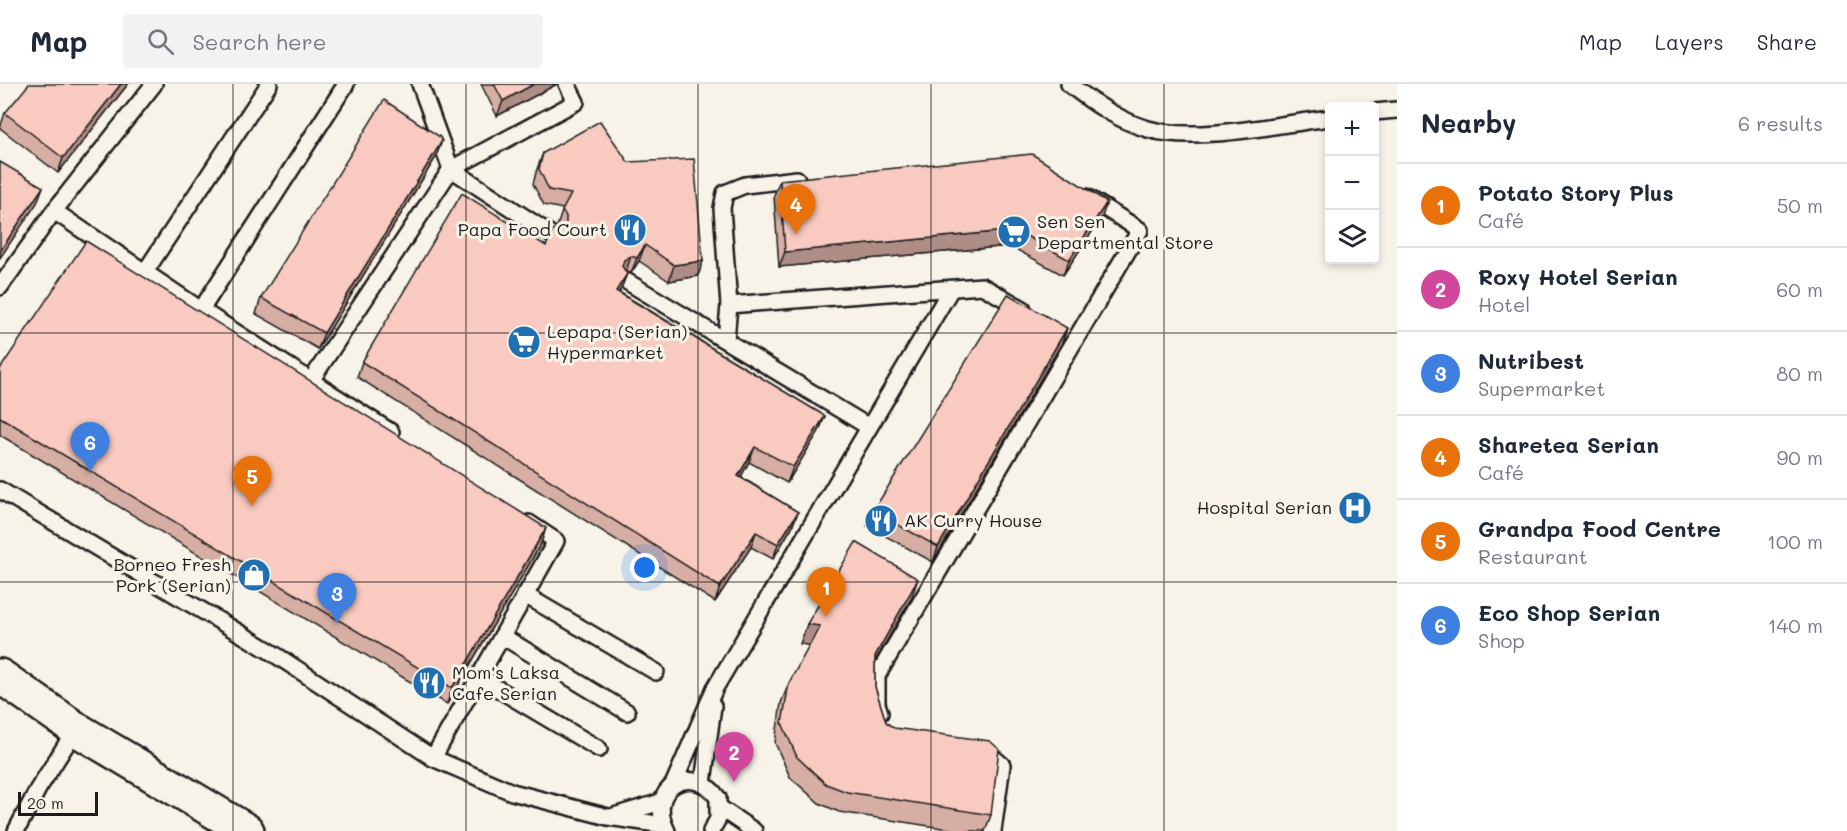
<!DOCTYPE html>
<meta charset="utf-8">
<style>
:root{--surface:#fff;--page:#f2f2f3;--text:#1f2937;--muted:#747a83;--line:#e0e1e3;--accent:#1f6fb2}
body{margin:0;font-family:Mali,sans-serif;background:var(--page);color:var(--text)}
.controls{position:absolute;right:18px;top:18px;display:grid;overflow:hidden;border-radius:6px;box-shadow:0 3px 9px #0003}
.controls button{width:54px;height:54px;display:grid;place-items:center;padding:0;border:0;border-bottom:2px solid var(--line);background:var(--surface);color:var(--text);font:30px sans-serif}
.scale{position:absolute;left:18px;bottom:15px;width:80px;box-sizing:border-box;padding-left:6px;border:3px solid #1c1c1c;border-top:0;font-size:16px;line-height:21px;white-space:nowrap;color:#1c1c1c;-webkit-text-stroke:4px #f7f3e8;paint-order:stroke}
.you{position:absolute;left:645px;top:484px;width:21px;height:21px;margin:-15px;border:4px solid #fff;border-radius:50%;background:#1a73e8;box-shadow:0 0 0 9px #1a73e833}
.badge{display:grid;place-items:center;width:39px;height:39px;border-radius:50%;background:var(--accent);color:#fff;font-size:20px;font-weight:700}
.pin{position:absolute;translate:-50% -50px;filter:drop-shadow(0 2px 3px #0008)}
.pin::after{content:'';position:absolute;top:32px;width:21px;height:18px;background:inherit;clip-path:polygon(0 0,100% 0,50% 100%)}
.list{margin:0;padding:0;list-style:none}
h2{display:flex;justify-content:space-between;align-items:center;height:78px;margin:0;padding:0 24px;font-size:26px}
h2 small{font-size:20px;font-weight:400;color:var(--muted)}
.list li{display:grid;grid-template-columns:39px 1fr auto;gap:18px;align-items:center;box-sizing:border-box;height:84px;padding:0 24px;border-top:2px solid var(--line)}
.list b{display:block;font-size:22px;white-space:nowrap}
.list p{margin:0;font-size:20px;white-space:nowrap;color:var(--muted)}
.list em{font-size:20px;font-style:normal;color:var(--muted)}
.icon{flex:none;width:33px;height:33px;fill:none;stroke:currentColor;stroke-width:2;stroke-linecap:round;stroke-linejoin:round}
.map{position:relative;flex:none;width:1397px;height:747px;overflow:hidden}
header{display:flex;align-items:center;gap:36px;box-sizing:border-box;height:84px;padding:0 30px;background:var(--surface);border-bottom:2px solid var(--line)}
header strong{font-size:28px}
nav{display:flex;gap:33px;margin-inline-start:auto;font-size:21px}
.search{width:420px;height:54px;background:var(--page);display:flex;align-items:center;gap:15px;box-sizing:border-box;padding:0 21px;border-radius:6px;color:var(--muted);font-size:22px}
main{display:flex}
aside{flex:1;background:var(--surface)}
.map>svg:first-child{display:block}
</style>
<header>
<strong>Map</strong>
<div class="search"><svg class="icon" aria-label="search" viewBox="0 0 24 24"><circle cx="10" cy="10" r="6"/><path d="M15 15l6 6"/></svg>Search here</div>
<nav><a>Map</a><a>Layers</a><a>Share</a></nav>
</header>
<main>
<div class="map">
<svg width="1397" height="747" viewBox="0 0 1397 747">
<rect width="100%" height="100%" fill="#f7f3e8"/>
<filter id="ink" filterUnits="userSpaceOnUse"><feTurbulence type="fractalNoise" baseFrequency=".0167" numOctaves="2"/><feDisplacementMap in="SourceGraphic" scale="12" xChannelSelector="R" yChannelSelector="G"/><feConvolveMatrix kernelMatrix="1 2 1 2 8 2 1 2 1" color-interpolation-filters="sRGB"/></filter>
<g filter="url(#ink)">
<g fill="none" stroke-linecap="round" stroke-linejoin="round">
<defs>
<g id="lane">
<path d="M1069 0C1092 18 1119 37 1148 45 1196 59 1278 40 1330 34"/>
<path d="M1374 28 1397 26"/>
<path d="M54 127 201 226 391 348"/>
<path d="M552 151 451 85 576 18 567 0"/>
<path d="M145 188 269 0"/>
<path d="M626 197 869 343"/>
<path d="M0 203 54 127 154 0"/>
<path d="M729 221 982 202 1023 225"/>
<path d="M201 226 346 0"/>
<path d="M726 256 729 221 722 124 725 109 745 101 797 95"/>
<path d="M312 295 451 85 420 0"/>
<path d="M0 406 268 566 433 674 512 708 608 733 664 741"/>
<path d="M525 511 656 588"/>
<path d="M502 552 627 628"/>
<path d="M478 593 599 665"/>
<path d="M880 629 877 620V592L1140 146 1087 113"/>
<path d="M981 667 987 668 1002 681 993 747"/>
<path d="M433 674 556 457 529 439"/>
<path d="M703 699 713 622"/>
<path d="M673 701 715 604 951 205"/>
<path d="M720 724 754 747"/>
<path d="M614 732 661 718"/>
<path d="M16 747 38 705 76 645"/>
<path d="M667 747C645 704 692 677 718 714V735L711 747"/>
</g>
<path id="primary" d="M0 592 76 645 247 747"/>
</defs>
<use href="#lane" stroke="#1c1c1c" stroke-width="20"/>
<use href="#primary" stroke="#1c1c1c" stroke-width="38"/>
<use href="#lane" stroke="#f7f3e8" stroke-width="15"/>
<use href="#primary" stroke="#f7f3e8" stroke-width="33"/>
</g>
<g fill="#d6aea4" stroke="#1c1c1c" stroke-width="1.5">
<path d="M128 0 58 89 0 44 5 29Z"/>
<path d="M481 0H557L497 32Z"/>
<path d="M543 69 628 78 703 177 698 192 669 197 639 177 631 189 625 188 621 205 619 208 825 332 819 347 787 399 749 378 741 393 798 428 792 443 773 475 751 463 715 518 357 293 362 278 546 162 559 145 557 142 563 125 544 121 533 100 537 85Z"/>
<path d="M436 73 318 265 256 230 261 214Z"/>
<path d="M780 96 1102 133 1063 191 1010 162 779 183 774 111Z"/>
<path d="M1067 244 1062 259 933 478 867 442 873 427Z"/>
<path d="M0 285 541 460 447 620 0 351Z"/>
<path d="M911 515 875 579V603L886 638 991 731 985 747H962L839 728 819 719 790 693 775 659 781 619 789 599 810 561 800 560Z"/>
</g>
<g fill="#ae8d86" stroke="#1c1c1c" stroke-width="1.5">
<path d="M121 0H128L58 89 63 74Z"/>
<path d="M534 0H557L497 32 503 17Z"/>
<path d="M442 57 436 73 318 265 324 249Z"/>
<path d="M43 103 37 119 0 174V167Z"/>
<path d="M1107 118 1102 133 1063 191 1069 176Z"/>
<path d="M1016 146 1010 162 779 183 785 168Z"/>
<path d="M645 161 639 177 631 189 637 174Z"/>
<path d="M631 172 626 187 618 192 624 176Z"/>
<path d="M703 177 698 192 669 197 674 181Z"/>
<path d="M627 190 621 205 610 222 616 207Z"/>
<path d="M1067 244 1062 259 933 478 938 463Z"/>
<path d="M825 332 819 347 787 399 793 383Z"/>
<path d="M755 363 749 378 733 407 738 392Z"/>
<path d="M798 428 792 443 773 475 778 460Z"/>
<path d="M546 444 541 460 447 620 452 604Z"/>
<path d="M756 448 751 463 715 518 720 503Z"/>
<path d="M918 495 911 515 867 591 875 572Z"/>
<path d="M807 540 820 542 813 562 800 560Z"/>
</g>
<g fill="#f9cabf" stroke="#1c1c1c" stroke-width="1.5">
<path d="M29 0H121L63 74 5 29Z"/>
<path d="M494 0H534L503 17Z"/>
<path d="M384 16 440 53 442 57 324 249 261 214Z"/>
<path d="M600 37 628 78 694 75 703 177 674 181 645 161 637 174 631 172 624 176 622 182 627 190 616 207 825 332 793 383 755 363 738 392 798 428 778 460 756 448 720 503 362 278 462 109 546 162 554 145H561L566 141V132L562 127 571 110 549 106 539 85 543 69Z"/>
<path d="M1032 70 1107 118 1069 176 1016 146 785 168 780 96Z"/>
<path d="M0 78 43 103 0 167Z"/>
<path d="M86 157 546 444 452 604 0 333V285Z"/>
<path d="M1008 210 1067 244 938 463 873 427Z"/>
<path d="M856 458 918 495 875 572V603L886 638 894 644 990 657 999 665 991 731 847 708 826 700 797 673 782 639 789 599 820 542 807 540Z"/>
</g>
</g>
<path fill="none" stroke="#1c1c1c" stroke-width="1.5" stroke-opacity="0.55" d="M233 0V747M466 0V747M698 0V747M931 0V747M1164 0V747M0 249H1397M0 498H1397"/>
<defs>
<symbol id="restaurant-disc" viewBox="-11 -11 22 22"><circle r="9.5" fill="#1f6fb2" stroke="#f7f3e8"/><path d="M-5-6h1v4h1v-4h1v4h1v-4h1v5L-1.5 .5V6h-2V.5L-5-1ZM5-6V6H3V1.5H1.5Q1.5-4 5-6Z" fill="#fff"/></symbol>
<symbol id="supermarket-disc" viewBox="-11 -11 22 22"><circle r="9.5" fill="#1f6fb2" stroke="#f7f3e8"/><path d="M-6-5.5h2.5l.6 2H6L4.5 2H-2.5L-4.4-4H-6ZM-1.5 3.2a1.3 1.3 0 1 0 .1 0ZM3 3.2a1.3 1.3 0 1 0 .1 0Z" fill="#fff"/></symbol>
<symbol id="hospital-disc" viewBox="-11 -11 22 22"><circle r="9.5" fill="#1f6fb2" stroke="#f7f3e8"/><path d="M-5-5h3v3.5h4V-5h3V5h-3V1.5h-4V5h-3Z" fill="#fff"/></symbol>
<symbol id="shop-disc" viewBox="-11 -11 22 22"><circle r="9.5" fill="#1f6fb2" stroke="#f7f3e8"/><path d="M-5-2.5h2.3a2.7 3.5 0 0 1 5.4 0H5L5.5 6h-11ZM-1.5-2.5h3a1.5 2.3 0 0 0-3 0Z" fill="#fff"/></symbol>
</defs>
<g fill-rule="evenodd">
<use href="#restaurant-disc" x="611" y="127" width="38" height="38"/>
<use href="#supermarket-disc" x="995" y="129" width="38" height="38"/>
<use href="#supermarket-disc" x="505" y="239" width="38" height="38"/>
<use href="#hospital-disc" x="1336" y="405" width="38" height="38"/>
<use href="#restaurant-disc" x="862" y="418" width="38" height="38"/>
<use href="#shop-disc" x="235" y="472" width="38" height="38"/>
<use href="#restaurant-disc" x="410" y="580" width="38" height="38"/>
</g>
<g text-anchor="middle" stroke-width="6" stroke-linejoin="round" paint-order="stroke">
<g font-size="18" fill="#1c1c1c" stroke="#f7f3e8" text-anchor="start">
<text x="1037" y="144">Sen Sen<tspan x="1037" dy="21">Departmental Store</tspan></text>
<text x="607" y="152" text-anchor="end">Papa Food Court</text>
<text x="547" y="254">Lepapa (Serian)<tspan x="547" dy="21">Hypermarket</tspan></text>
<text x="1332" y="430" text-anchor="end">Hospital Serian</text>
<text x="904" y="443">AK Curry House</text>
<text x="231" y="487" text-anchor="end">Borneo Fresh<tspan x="231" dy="21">Pork (Serian)</tspan></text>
<text x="452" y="595">Mom's Laksa<tspan x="452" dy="21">Cafe Serian</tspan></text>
</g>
</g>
</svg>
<div class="controls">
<button>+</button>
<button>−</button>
<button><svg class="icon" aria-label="layers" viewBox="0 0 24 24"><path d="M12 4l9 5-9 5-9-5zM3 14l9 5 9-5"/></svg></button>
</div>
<div class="scale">20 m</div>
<div class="you"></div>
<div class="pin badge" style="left:826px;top:533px;background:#e8710a">1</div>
<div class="pin badge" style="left:734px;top:698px;background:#d1479c">2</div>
<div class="pin badge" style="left:337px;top:539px;background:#3f7fe0">3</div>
<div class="pin badge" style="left:796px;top:150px;background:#e8710a">4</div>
<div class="pin badge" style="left:252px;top:422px;background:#e8710a">5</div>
<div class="pin badge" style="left:90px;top:388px;background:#3f7fe0">6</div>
</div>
<aside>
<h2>Nearby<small>6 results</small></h2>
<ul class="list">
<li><span class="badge" style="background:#e8710a">1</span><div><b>Potato Story Plus</b><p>Café</p></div><em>50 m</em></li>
<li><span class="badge" style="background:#d1479c">2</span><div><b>Roxy Hotel Serian</b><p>Hotel</p></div><em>60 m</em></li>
<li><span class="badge" style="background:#3f7fe0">3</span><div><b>Nutribest</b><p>Supermarket</p></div><em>80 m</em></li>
<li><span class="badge" style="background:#e8710a">4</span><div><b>Sharetea Serian</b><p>Café</p></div><em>90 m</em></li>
<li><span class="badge" style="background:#e8710a">5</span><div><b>Grandpa Food Centre</b><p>Restaurant</p></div><em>100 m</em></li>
<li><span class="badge" style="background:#3f7fe0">6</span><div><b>Eco Shop Serian</b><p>Shop</p></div><em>140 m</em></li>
</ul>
</aside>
</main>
